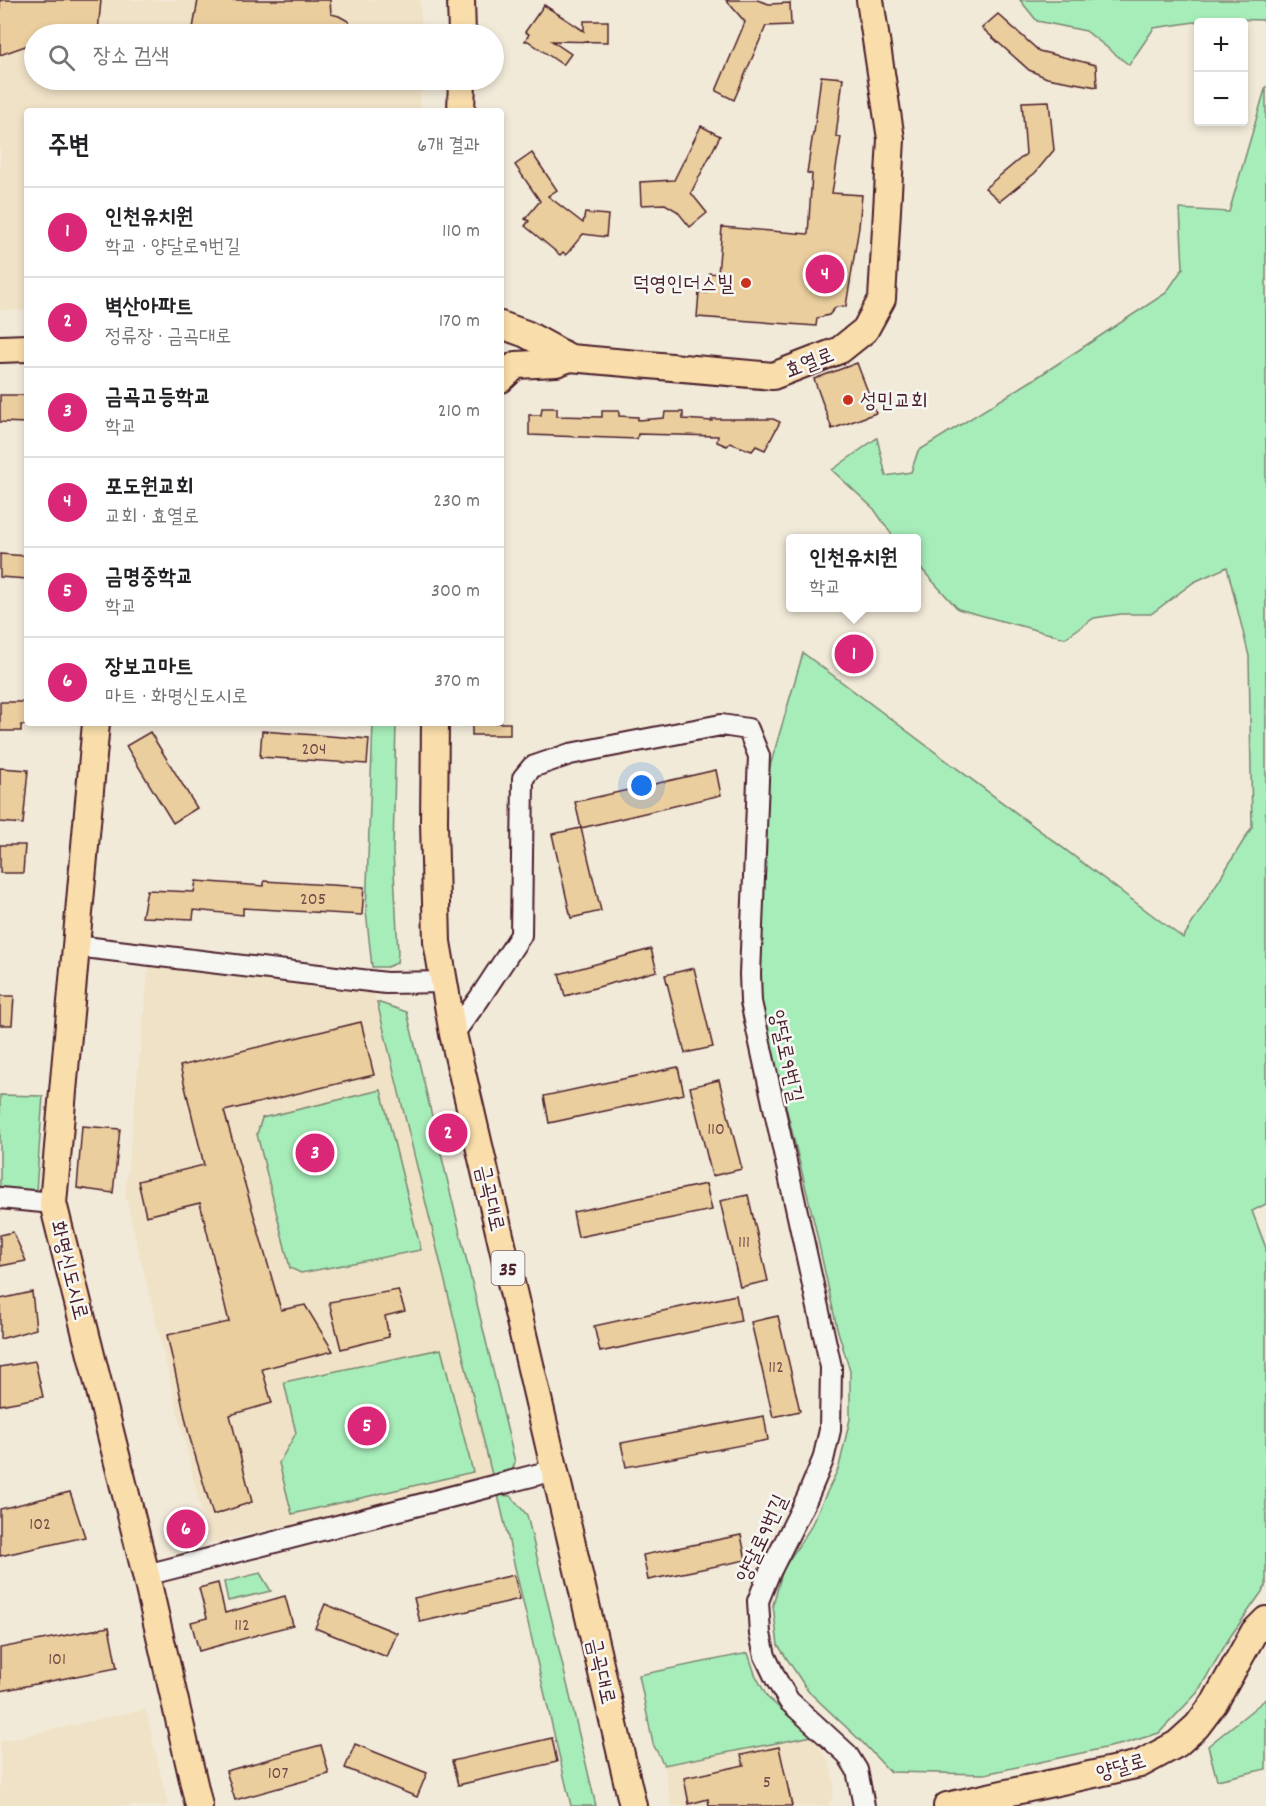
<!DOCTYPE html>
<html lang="ko">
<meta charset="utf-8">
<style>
:root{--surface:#fff;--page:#f6f6f6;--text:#202124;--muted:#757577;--line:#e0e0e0;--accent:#db2777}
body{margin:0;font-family:Dekko,"Poor Story",sans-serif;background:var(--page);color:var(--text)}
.controls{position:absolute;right:18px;top:18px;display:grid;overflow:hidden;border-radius:6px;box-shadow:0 3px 9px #0003}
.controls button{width:54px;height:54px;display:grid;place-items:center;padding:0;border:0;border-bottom:2px solid var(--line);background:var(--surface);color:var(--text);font:30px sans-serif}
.you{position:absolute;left:642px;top:786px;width:21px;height:21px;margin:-15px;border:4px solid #fff;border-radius:50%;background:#1a73e8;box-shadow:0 0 0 9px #1a73e833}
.badge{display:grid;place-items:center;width:39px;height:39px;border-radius:50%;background:var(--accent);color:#fff;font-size:20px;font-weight:700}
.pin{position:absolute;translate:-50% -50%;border:3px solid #fff;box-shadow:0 2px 6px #0006}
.popup{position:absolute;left:786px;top:534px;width:135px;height:78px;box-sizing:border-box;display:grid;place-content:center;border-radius:6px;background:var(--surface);filter:drop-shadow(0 2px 4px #0005);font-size:20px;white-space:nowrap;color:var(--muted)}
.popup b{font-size:22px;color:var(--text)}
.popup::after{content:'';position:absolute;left:50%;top:100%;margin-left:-12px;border:12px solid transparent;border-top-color:var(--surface)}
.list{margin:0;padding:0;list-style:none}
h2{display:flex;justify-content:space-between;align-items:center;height:78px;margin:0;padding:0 24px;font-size:26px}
h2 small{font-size:20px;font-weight:400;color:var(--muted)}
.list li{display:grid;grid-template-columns:39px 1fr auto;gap:18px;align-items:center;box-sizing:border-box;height:90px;padding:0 24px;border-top:2px solid var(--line)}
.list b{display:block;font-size:22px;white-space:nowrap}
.list p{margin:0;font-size:20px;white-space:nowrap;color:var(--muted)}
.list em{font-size:20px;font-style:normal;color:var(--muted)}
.icon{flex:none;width:33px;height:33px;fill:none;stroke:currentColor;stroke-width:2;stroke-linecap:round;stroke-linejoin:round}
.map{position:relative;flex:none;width:1266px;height:1806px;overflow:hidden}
.search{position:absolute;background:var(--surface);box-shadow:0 3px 9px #0003;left:24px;top:24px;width:480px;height:66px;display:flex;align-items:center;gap:15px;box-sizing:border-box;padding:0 21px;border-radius:33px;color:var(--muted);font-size:22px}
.panel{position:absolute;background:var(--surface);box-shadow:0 3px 9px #0003;left:24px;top:108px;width:480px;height:618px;border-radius:6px}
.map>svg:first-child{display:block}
</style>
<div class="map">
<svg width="1266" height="1806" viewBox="0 0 1266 1806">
<rect width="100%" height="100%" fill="#f2ead9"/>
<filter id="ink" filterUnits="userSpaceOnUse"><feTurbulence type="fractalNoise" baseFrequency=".0167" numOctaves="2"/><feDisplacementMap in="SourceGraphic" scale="12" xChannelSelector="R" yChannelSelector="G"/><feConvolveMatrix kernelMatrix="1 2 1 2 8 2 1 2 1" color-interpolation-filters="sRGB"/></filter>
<g filter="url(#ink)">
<g fill="#f0e2c7">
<path d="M0 0H420L422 34H34V80H421L420 111H27V311L0 310Z"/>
<path d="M149 964 373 989 493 1479 209 1543 125 1195Z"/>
<path d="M146 1709 168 1806H0V1741Z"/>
<path d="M812 1736 829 1762 834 1782 833 1796 828 1806H671L664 1765Z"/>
</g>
<g fill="#a7edb9" stroke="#788672" stroke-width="1.5">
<path d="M1020 0H1266V20L1215 19 1154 28 1129 65 1086 31 1037 21Z"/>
<path d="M1266 86V1204L1252 1211 1266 1248V1586L1230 1637 1197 1693 1159 1733 1123 1744 985 1774 890 1772 864 1744 808 1691 778 1645 773 1605 783 1569 809 1530 839 1467 850 1419V1371L837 1328 815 1226 758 992 768 773 803 653 1183 938 1252 827 1249 656 1227 567 1194 582 1151 614H1121L1094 618 1065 638 958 609 917 564V538H894L874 509 832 470 877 438 886 476 911 472 918 451 1036 378 1166 293 1183 268 1180 209 1229 212Z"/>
<path d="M373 723H396L393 850 398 953 397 963 387 967H372L366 911Z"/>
<path d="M377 1002 407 1012 515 1462 511 1474 493 1479Z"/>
<path d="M381 1090 421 1250 301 1273 290 1268 257 1134 262 1118Z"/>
<path d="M0 1095 43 1096 36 1191 0 1188Z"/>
<path d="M441 1349 473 1472 292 1514 279 1463 296 1433 284 1382Z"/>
<path d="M498 1495 511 1496 527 1515 596 1806H571Z"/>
<path d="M260 1573 271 1591 228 1601 224 1582Z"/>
<path d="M748 1653 755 1674 767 1697 812 1736 664 1765 653 1744 639 1675Z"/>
<path d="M1266 1699V1769L1217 1780 1208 1746Z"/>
</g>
<g fill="#eace9e" stroke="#4a1f2b" stroke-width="1.5">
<path d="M0 0H101L98 32H45V34H34V43L0 55Z"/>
<path d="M198 0H330L331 14 339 16 348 21 355 34H192Z"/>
<path d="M726 0H757L769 4 790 3 791 25 766 26 734 100 716 91 745 22Z"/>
<path d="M544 5 584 31V21H608V42L552 41 571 54 563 65 528 41H525L529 34 525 32Z"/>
<path d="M998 14 1039 51 1096 65 1097 87 1047 78 1029 70 982 28Z"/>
<path d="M821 76 843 78 836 136 841 137 832 193 862 195 859 227 846 306 836 307 829 315 817 318 816 326 697 317 699 292 707 293 709 273 718 274 722 227 808 234 812 174 807 173 813 133H814Z"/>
<path d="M1049 101 1054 150 1035 173 1000 201 985 188 1026 154 1022 102Z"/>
<path d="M701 126 720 136 691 193 707 213 690 227 677 211 665 204 641 205 640 182 674 180Z"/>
<path d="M532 153 557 190 548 196 583 223 585 213 608 215 606 237 583 234 566 255 563 252 560 255 525 226 529 221 525 219 540 201 515 165Z"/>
<path d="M857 363 876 413 832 429 814 379Z"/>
<path d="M0 395H26L27 423 0 422Z"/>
<path d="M542 408H557V416L602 417V411H619V416L638 417V420L664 418 665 412H683V419L712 421V419H773L780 422 765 450 756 446 752 451 730 443 727 446 717 442 718 436 638 434 637 439 529 435V415H541Z"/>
<path d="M0 554 27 556V579L0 577Z"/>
<path d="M0 702H27V725H21V731H0Z"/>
<rect x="472" y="723" width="38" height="12"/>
<path d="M262 731 369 739 367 764 260 757Z"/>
<path d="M150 732 197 808 173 823 126 746Z"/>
<path d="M0 768 28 770 23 824 0 822Z"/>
<path d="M716 770 721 795 581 828 575 802Z"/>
<path d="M581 828 601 911 571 918 552 834Z"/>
<path d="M0 845H25L23 873H0Z"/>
<path d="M196 881 264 886V881L364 887 362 915 243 908V915L194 910 193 919 142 917 147 890 194 892Z"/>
<path d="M651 949 657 971 565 996 559 974Z"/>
<path d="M694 968 713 1047 685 1053 665 975Z"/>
<path d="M0 996H14L12 1025H0Z"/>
<path d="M361 1022 374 1075 224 1111 281 1310 305 1305 333 1351 262 1369 272 1403 230 1415 252 1502 213 1515 189 1435 167 1335 229 1322 200 1203 146 1216 138 1181 204 1165 180 1066Z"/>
<path d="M678 1067 684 1094 549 1123 544 1096Z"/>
<path d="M719 1080 742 1169 712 1176 690 1087Z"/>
<path d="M82 1126 120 1129 113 1193 77 1188Z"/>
<path d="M706 1184 712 1210 578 1237 573 1212Z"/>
<path d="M748 1195 768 1281 740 1287 720 1201Z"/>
<path d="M13 1232 26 1261 0 1266V1235Z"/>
<path d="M398 1290 405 1311 385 1316 389 1337 341 1349 329 1302Z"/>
<path d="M32 1292 36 1329 0 1339V1299Z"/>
<path d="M736 1295 741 1321 600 1352 594 1326Z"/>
<path d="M778 1316 800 1411 773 1417 751 1322Z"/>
<path d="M35 1361 43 1397 0 1405V1367Z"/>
<path d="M764 1416 768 1440 626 1467 621 1443Z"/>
<path d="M70 1492 85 1537 0 1556V1509Z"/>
<path d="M741 1535 746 1560 648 1580 643 1555Z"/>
<path d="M514 1575 520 1599 420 1622 414 1598Z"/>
<path d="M218 1583 225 1613 285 1596 293 1625 199 1651 191 1622 207 1618 199 1588Z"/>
<path d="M325 1604 397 1633 387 1657 315 1628Z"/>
<path d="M109 1627 117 1668 0 1691V1648Z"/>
<path d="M552 1738 557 1762 458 1785 452 1761Z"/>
<path d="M355 1744 427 1773 417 1797 345 1768Z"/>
<path d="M321 1745 329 1774 235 1800 226 1771Z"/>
<path d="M779 1747 792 1806H709L708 1799 689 1804 684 1778 744 1765 741 1755Z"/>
</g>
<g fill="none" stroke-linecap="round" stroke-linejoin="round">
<defs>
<g id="minor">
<path d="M76 946 386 983 444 982"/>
<path d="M453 1034 479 999 521 935 523 778 532 767 570 754 721 725 748 729 759 756 750 974 751 1002 831 1367 830 1430 823 1460 807 1498 768 1576 758 1601 760 1634 765 1656 776 1679 789 1701 847 1754 857 1770 864 1806"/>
<path d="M0 1198 53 1203"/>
<path d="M146 1575 555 1470"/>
</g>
<g id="major">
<path d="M461 0 462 34"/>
<path d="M461 111 462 80"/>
<path d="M501 325 526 334 570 358 773 376 840 350 865 330 882 299 891 139 870 0"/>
<path d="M0 349 27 348"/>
<path d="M501 379 516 365 556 363 570 358"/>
<path d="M96 723 53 1203 146 1575 199 1806"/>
<path d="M435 723 434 822 437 942 453 1034 633 1806"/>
<path d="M947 1806 1140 1764 1177 1744 1197 1726 1215 1702 1254 1632 1266 1620"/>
</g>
</defs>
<use href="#minor" stroke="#4a1f2b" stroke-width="24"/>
<use href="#major" stroke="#4a1f2b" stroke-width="30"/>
<use href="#minor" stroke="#f6f6f2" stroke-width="20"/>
<use href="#major" stroke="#f9deab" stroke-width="26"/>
</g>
</g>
<g fill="#c8321e" stroke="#f6f6f2" stroke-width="2">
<circle cx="746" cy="283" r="6"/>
<circle cx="848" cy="400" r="6"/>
</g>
<g text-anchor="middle" stroke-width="5" stroke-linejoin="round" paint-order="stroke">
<g font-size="18" fill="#724b48">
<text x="314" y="754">204</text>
<text x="313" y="904">205</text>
<text x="716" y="1134">110</text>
<text x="744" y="1247">111</text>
<text x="776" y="1372">112</text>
<text x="40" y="1529">102</text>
<text x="242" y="1630">112</text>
<text x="57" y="1664">101</text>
<text x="278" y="1778">107</text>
<text x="767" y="1787">5</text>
</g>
<rect fill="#f6f6f2" stroke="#7e6067" stroke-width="1.5" x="491.5" y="1251" width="33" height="34" rx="4.5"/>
<g font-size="20" font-weight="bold" fill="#4a1f2b">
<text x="508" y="1275">35</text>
</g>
<g font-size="21" fill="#4a1f2b" stroke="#f6f6f2" text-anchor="end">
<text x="734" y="290">덕영인더스빌</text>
<text x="860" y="407" text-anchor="start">성민교회</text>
</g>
<g font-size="21" fill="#4a1f2b" stroke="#f6f6f2">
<text transform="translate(809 362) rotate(-21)" y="7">효열로</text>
<text transform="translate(787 1056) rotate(78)" y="7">양달로9번길</text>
<text transform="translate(491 1198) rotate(77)" y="7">금곡대로</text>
<text transform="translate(70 1270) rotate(76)" y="7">화명신도시로</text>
<text transform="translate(761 1538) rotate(-65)" y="7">양달로9번길</text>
<text transform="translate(602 1671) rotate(77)" y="7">금곡대로</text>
<text transform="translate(1121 1766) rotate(-16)" y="7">양달로</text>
</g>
</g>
</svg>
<div class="controls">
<button>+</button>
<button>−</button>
</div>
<div class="you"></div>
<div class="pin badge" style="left:854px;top:654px">1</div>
<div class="popup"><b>인천유치원</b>학교</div>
<div class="pin badge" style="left:448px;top:1133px">2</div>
<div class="pin badge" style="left:315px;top:1153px">3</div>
<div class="pin badge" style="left:825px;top:274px">4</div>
<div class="pin badge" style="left:367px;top:1426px">5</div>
<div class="pin badge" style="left:186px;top:1529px">6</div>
<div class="search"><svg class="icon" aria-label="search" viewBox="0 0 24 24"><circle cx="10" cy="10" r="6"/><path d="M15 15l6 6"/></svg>장소 검색</div>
<section class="panel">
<h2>주변<small>6개 결과</small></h2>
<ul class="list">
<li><span class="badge">1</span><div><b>인천유치원</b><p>학교 · 양달로9번길</p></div><em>110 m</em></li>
<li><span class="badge">2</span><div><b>벽산아파트</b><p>정류장 · 금곡대로</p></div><em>170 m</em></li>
<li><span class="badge">3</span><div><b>금곡고등학교</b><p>학교</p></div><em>210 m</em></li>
<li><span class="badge">4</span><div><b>포도원교회</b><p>교회 · 효열로</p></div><em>230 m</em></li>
<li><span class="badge">5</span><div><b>금명중학교</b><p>학교</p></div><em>300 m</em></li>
<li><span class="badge">6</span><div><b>장보고마트</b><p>마트 · 화명신도시로</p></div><em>370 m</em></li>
</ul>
</section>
</div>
